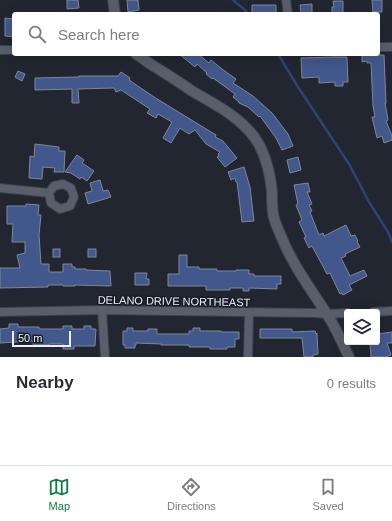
<!DOCTYPE html>
<style>
:root{--surface:#fff;--page:#f2f2f3;--text:#2b2b33;--muted:#7c7c81;--line:#e1e1e2;--accent:#0b8043}
body{margin:0;font-family:Arial,sans-serif;background:var(--page);color:var(--text)}
.controls{position:absolute;right:12px;bottom:12px;display:grid;overflow:hidden;border-radius:4px;box-shadow:0 4px 16px #0002}
.controls button{width:36px;height:36px;display:grid;place-items:center;padding:0;border:0;border-bottom:1px solid var(--line);background:var(--surface);color:var(--text);font:20px sans-serif}
.scale{position:absolute;left:12px;bottom:10px;width:59px;box-sizing:border-box;padding-left:4px;border:2px solid #eceff7;border-top:0;font-size:11px;line-height:14px;white-space:nowrap;color:#eceff7;-webkit-text-stroke:3px #181c27;paint-order:stroke}
.list{margin:0;padding:0;list-style:none}
h2{display:flex;justify-content:space-between;align-items:center;height:52px;margin:0;padding:0 16px;font-size:17px}
h2 small{font-size:13px;font-weight:400;color:var(--muted)}
.icon{flex:none;width:22px;height:22px;fill:none;stroke:currentColor;stroke-width:2;stroke-linecap:round;stroke-linejoin:round}
.map{position:relative;flex:none;width:392px;height:357px;overflow:hidden}
.search{position:absolute;background:var(--surface);box-shadow:0 4px 16px #0002;left:12px;right:12px;top:12px;height:44px;display:flex;align-items:center;gap:10px;box-sizing:border-box;padding:0 14px;border-radius:4px;color:var(--muted);font-size:15px}
.sheet{height:108px;background:var(--surface)}
nav{display:flex;justify-content:space-around;align-items:center;box-sizing:border-box;height:56px;border-top:1px solid var(--line);background:var(--surface);font-size:11px;color:var(--muted)}
nav a{display:grid;justify-items:center;gap:2px}
nav .on{color:var(--accent)}
.map>svg:first-child{display:block}
</style>
<div class="map">
<svg width="392" height="357" viewBox="0 0 392 357">
<rect width="100%" height="100%" fill="#212631"/>
<g fill="none" stroke-linecap="round" stroke-linejoin="round">
<g stroke="#2e4275" stroke-width="2.5">
<path d="M233 0 245 10 248 14"/>
<path d="M278 54 298 87 349 164 369 202 388 232 392 242"/>
</g>
</g>
<g fill="#42588c" stroke="#808794">
<path d="M67 0H78L79 8 67 9Z"/>
<path d="M127 0H138L139 10 128 12Z"/>
<path d="M372 0H382V12H373Z"/>
<path d="M333 1H343V14H332V7H334Z"/>
<path d="M312 4V14H301L300 5Z"/>
<path d="M252 5H276V13L252 14Z"/>
<path d="M5 18 14 19V37L5 36Z"/>
<path d="M179 54H198L209 63 211 60 222 69 236 79 233 83 253 96 272 113 288 134 293 146 282 150 276 138 260 116 259 117 248 107 239 103V102L233 97 235 94 213 78 212 79 206 74 207 73 197 64 195 67Z"/>
<path d="M362 55H384L386 103H385L388 120 386 121 392 136V140L384 143 382 136 377 138 372 117H375L373 106 371 63H367V61L362 62Z"/>
<path d="M334 57H347L348 82H343V86H335V82L319 83V77L302 78 301 58Z"/>
<path d="M18 71 25 74 22 81 15 77Z"/>
<path d="M121 72 130 78 129 80 154 97 216 135 215 137 223 141 237 158 225 167 217 157 219 156 218 154 220 152 206 144 195 130 189 134 180 128 171 143 163 138 172 122 158 114 156 118 147 113 150 109 121 90 116 92 114 88 78 89 79 103H72V89L35 90V78L79 77V76H118Z"/>
<path d="M35 144 59 147V151H65L64 172H54L55 168 43 167 42 179 29 178 30 156 34 157Z"/>
<path d="M77 155 84 160 82 163 94 171 87 181 81 177 80 179 71 173 65 172Z"/>
<path d="M298 157 301 170 290 173 287 160Z"/>
<path d="M244 167 250 187 254 221 242 222 237 182H236L235 178 231 180 228 172Z"/>
<path d="M100 180 103 191 108 190 111 197 88 204 85 193 92 191 90 183Z"/>
<path d="M308 183 310 192H307L312 204 309 205 312 211 310 212 319 235 323 233 324 236 346 225 351 236 355 235 358 241 357 242 360 247 345 254 346 256 341 258 350 276 364 270 367 276 349 285 352 290 343 295 342 293 340 294 330 273 327 274 312 246 309 248 304 238 306 237 299 222 302 220 296 205 298 204 294 185Z"/>
<path d="M26 204 39 205 38 215H41L39 235 41 264H49V272H63V264H72V267H75V269H86V270L110 271 111 286 75 285V286H63V285H48V287L0 288V268H20L17 255 25 253V242H12L13 224H7V206H26Z"/>
<rect x="53" y="249" width="7" height="8"/>
<rect x="88" y="249" width="8" height="8"/>
<path d="M179 255H187V267H199V269H217V271H236V270H249V274H254V276H281V284H277V289L249 288V291H243V288H230V290H206V286H168V274H179Z"/>
<path d="M135 273H147L146 279H149V285H135Z"/>
<path d="M9 324H18V327H39V329H63V326H72V329H84V326H91V329H96L95 346H74V349H63V344H49V345H33V341L0 343V329L9 328Z"/>
<path d="M127 328H133V331H148V329H157V334H189V331H193V328H200V331H221V332H239V339H235V347H227V349H210V347H189V345H161V344L136 343V345H135V348H125V345H123V331H127Z"/>
<path d="M260 329H292V332L315 331 316 334 317 333 318 354 313 355V357H304L302 338H260Z"/>
<path d="M392 332V343H387L391 355 386 357H371L370 342H377V334Z"/>
</g>
<g fill="none" stroke-linecap="round" stroke-linejoin="round">
<defs>
<g id="minor">
<path d="M286 0 288 14"/>
<path d="M378 47H392"/>
<path d="M0 50H14"/>
<path d="M63 184 71 188 74 197 70 206 60 209 51 203 49 193 54 186Z"/>
<path d="M0 188 49 193"/>
<path d="M102 310 105 357"/>
<path d="M0 312 102 310 315 313 327 314 347 313"/>
<path d="M373 312 392 311"/>
<path d="M248 357 249 313"/>
</g>
<g id="tertiary">
<path d="M113 0 115 14"/>
<path d="M136 54C141 57 144 60 149 63 163 72 178 81 192 91 214 104 239 116 255 138 266 154 270 172 272 192 272 199 272 206 273 213 274 221 278 229 281 236 293 266 313 292 330 319 337 331 343 344 349 357"/>
</g>
</defs>
<use href="#minor" stroke="#3c4049" stroke-width="10"/>
<use href="#tertiary" stroke="#3c4049" stroke-width="12"/>
<use href="#minor" stroke="#585e6a" stroke-width="8"/>
<use href="#tertiary" stroke="#585e6a" stroke-width="10"/>
</g>
<g text-anchor="middle" stroke-width="3" stroke-linejoin="round" paint-order="stroke">
<g font-size="11" fill="#eceff7" stroke="#181c27">
<text transform="translate(174 301) rotate(1)" y="4">DELANO DRIVE NORTHEAST</text>
</g>
</g>
</svg>
<div class="controls">
<button><svg class="icon" aria-label="layers" viewBox="0 0 24 24"><path d="M12 4l9 5-9 5-9-5zM3 14l9 5 9-5"/></svg></button>
</div>
<div class="scale">50 m</div>
<div class="search"><svg class="icon" aria-label="search" viewBox="0 0 24 24"><circle cx="10" cy="10" r="6"/><path d="M15 15l6 6"/></svg>Search here</div>
</div>
<section class="sheet">
<h2>Nearby<small>0 results</small></h2>
<ul class="list">
</ul>
</section>
<nav>
<a class="on"><svg class="icon" aria-label="map" viewBox="0 0 24 24"><path d="M3 6l6-2 6 2 6-2v14l-6 2-6-2-6 2zM9 4v14M15 6v14"/></svg>Map</a>
<a><svg class="icon" aria-label="directions" viewBox="0 0 24 24"><path d="M12 3l9 9-9 9-9-9zM9 14v-3h6M13 9l2 2-2 2"/></svg>Directions</a>
<a><svg class="icon" aria-label="saved" viewBox="0 0 24 24"><path d="M7 4h10v16l-5-4-5 4z"/></svg>Saved</a>
</nav>
